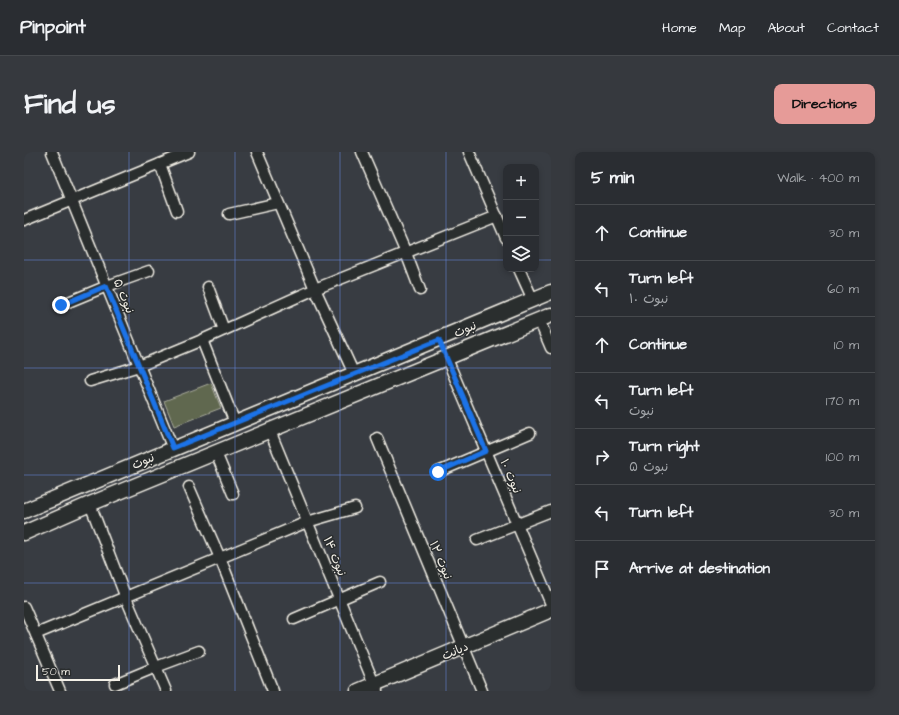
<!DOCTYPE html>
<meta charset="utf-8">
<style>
:root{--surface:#2a2d32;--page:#36393e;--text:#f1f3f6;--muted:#a5a8ac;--line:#46494d;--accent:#e69b98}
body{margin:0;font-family:"Architects Daughter","Playpen Sans Arabic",sans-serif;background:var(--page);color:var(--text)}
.controls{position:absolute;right:12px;top:12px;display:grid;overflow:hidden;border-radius:8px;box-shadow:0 2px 6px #0003}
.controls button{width:36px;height:36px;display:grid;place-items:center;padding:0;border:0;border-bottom:1px solid var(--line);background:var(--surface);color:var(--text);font:20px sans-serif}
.scale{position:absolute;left:12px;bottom:10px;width:84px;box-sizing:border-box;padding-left:4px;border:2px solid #f4f1e8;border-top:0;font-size:11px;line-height:14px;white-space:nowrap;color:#f4f1e8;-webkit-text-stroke:3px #2a2d2e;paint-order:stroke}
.stop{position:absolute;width:12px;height:12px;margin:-9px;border:3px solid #1a73e8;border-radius:50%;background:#fff}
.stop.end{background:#1a73e8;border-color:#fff;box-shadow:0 1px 4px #0008}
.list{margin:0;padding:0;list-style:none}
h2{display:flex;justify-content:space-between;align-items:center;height:52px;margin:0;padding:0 16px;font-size:17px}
h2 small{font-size:13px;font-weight:400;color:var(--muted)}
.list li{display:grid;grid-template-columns:26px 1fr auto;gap:12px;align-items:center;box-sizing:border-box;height:56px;padding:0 16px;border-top:1px solid var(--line)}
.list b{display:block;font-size:15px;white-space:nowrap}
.list p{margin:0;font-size:13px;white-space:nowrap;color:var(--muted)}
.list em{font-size:13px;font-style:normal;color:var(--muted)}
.icon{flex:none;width:22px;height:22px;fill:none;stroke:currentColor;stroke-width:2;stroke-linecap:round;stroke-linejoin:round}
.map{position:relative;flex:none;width:527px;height:539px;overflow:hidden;border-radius:8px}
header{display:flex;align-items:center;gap:24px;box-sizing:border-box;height:56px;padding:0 20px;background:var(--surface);border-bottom:1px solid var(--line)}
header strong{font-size:19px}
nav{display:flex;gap:22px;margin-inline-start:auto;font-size:14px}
.intro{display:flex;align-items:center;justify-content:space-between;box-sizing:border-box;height:96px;padding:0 24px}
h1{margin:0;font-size:28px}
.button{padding:10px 18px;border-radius:8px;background:var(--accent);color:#111;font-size:14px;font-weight:700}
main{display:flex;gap:24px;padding:0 24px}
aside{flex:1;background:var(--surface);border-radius:8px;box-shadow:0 2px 6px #0003}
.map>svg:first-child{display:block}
</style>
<header>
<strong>Pinpoint</strong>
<nav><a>Home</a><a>Map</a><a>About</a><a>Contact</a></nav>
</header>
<div class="intro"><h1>Find us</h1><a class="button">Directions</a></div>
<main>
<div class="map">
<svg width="527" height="539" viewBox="0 0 527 539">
<rect width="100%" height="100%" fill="#383c42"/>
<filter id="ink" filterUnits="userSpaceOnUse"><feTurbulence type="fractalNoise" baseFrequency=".025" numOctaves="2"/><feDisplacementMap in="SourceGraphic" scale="8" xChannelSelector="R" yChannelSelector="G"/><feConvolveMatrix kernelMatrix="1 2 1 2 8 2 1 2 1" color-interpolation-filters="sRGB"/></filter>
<g filter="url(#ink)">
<path fill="#60684f" stroke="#aaac9c" d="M187 231 197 256 150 274 140 249Z"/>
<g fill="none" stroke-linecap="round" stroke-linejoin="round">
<defs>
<g id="street">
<path d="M28 0 149 297"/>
<path d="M233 0 291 137 330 222"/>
<path d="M338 0 382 101 396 138"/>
<path d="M445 0 482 86"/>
<path d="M136 12 153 59"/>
<path d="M205 62 254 51"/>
<path d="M0 68 165 0"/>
<path d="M495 117 509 148"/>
<path d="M184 135 200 178"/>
<path d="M37 153 83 134 125 119"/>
<path d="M515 168 527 196"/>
<path d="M178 188 211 271"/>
<path d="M423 207 527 452"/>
<path d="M66 229 115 214 178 188 291 137 473 64"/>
<path d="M246 279 353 539"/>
<path d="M353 286 458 539"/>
<path d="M192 301 209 342"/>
<path d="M414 320 506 281"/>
<path d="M165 335 196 406 249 539"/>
<path d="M66 352 102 446 142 539"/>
<path d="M453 388 527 359"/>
<path d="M0 455 36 539"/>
<path d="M270 467 356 430"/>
<path d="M12 482 283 370 331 356"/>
<path d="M91 532 132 515 175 499"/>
</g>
<g id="secondary">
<path d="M0 359 527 140"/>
<path d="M0 381 66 352 527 163"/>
<path d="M334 539 527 458"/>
</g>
</defs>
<use href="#street" stroke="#f4f1e8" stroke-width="13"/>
<use href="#secondary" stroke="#f4f1e8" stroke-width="17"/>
<use href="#street" stroke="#2a2d2e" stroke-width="10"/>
<use href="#secondary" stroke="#2a2d2e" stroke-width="14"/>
</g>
</g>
<g fill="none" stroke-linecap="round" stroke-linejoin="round" filter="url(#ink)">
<path stroke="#1a73e8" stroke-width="5" d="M37 153 82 134 149 296 415 188 462 299 414 320"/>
</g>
<path fill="none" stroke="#6887de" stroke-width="1" stroke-opacity="0.55" d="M105 0V539M211 0V539M316 0V539M422 0V539M0 108H482M512 108H527M0 216H527M0 323H527M0 431H527"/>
<g text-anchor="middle" stroke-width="3" stroke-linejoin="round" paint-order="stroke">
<g font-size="12" fill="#f4f1e8" stroke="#2a2d2e">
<text transform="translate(100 144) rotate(68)" y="4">نبوت ۵</text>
<text transform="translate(441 177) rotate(-23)" y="4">نبوت</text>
<text transform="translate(119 309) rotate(-23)" y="4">نبوت</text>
<text transform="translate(487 324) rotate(67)" y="4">نبوت ۱۰</text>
<text transform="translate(311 404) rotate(68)" y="4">نبوت ۱۴</text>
<text transform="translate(417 408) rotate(67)" y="4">نبوت ۱۲</text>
<text transform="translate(431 499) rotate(-23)" y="4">دیانت</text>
</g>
</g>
</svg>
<div class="controls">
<button>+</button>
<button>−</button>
<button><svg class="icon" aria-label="layers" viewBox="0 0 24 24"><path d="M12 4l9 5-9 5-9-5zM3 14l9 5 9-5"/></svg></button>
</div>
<div class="scale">50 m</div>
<div class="stop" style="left:414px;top:320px"></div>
<div class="stop end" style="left:37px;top:153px"></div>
</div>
<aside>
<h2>5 min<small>Walk · 400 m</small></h2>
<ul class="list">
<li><svg class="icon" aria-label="ahead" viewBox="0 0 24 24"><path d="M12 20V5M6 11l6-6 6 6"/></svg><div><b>Continue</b></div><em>30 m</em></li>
<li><svg class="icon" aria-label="left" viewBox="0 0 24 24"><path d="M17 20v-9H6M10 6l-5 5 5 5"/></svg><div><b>Turn left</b><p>نبوت ۱۰</p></div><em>60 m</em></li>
<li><svg class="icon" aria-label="ahead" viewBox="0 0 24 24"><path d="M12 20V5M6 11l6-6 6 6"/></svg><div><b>Continue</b></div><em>10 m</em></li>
<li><svg class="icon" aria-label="left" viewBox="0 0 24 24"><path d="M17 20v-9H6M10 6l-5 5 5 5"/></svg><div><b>Turn left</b><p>نبوت</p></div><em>170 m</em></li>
<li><svg class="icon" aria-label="right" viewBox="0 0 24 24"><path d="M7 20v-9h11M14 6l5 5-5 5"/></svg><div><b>Turn right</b><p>نبوت ۵</p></div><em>100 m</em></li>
<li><svg class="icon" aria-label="left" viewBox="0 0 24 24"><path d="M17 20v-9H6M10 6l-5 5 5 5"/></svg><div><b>Turn left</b></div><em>30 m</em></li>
<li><svg class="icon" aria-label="arrive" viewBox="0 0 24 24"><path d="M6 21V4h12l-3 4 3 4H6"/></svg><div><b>Arrive at destination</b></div></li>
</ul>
</aside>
</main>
